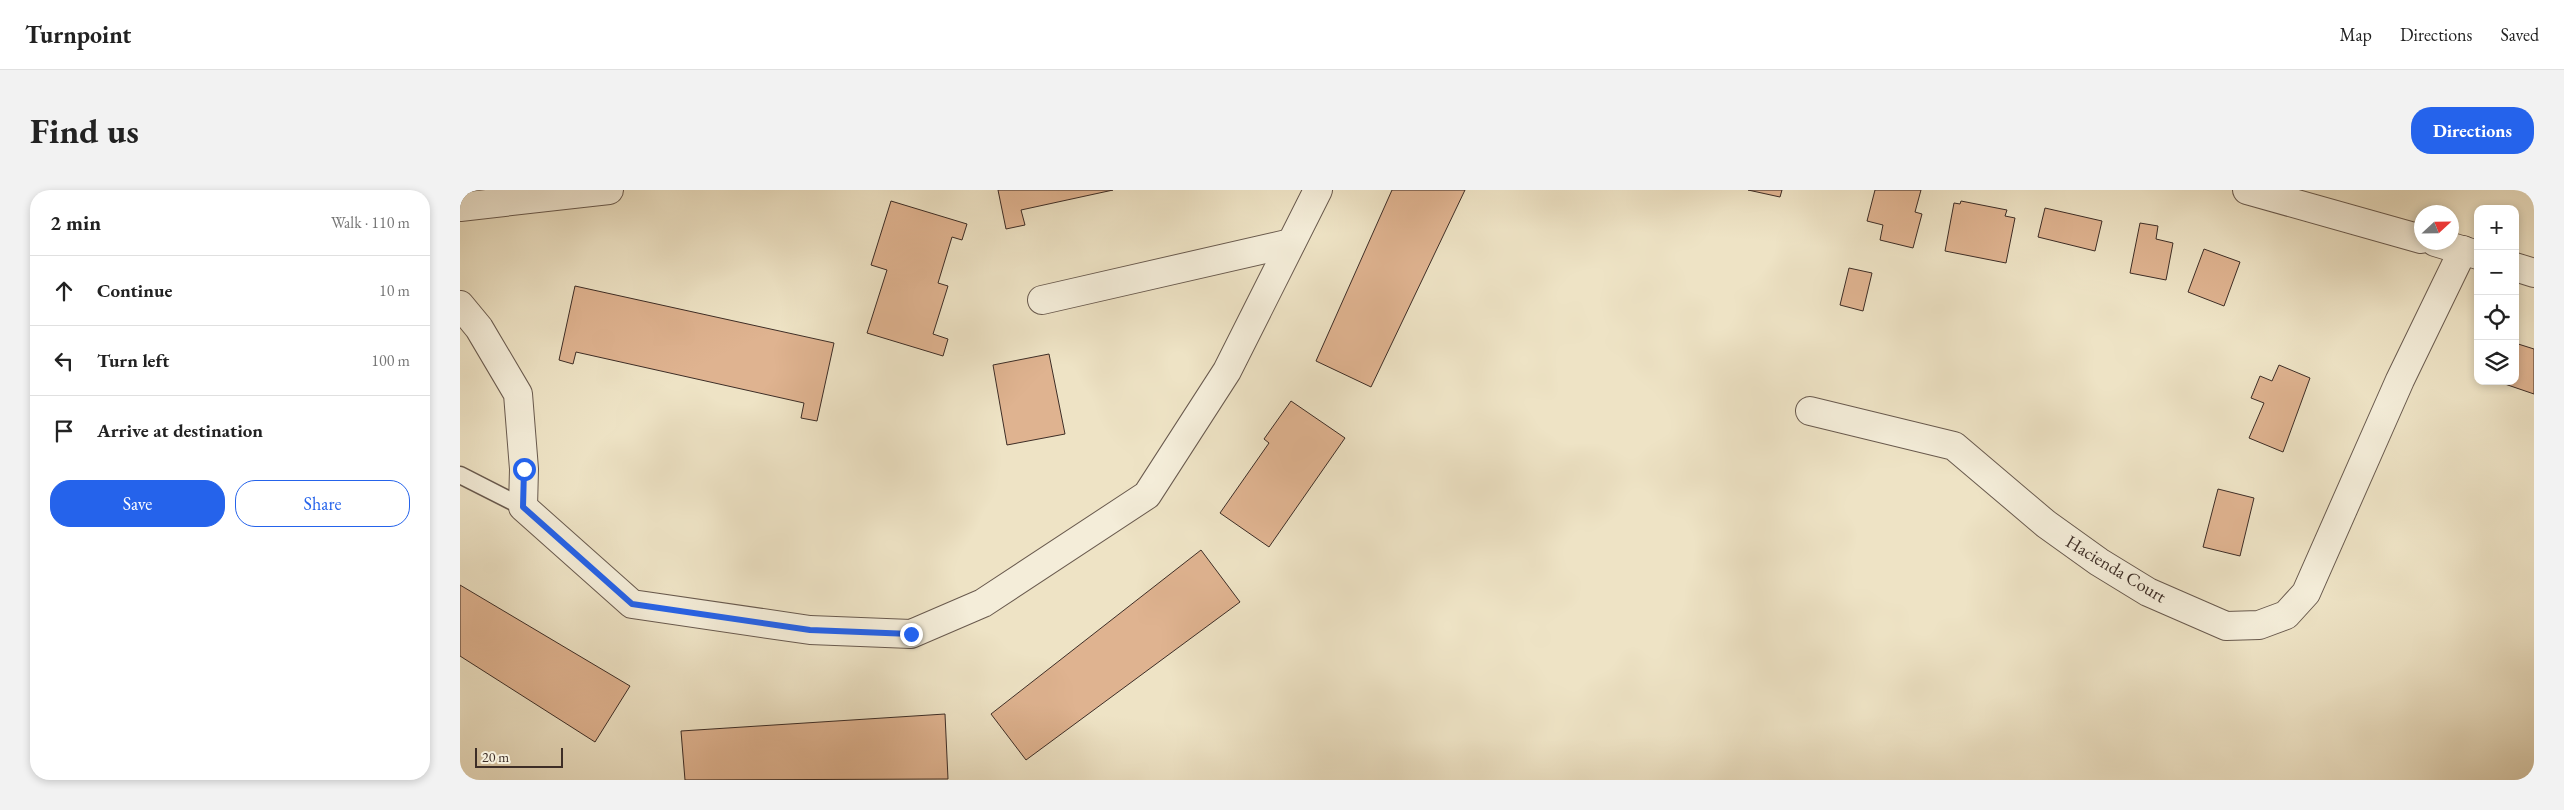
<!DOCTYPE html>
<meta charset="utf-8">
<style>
:root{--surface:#fff;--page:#f2f2f2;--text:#222;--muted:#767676;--line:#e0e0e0;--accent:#2563eb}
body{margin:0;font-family:"EB Garamond",serif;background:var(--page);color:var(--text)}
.controls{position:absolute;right:15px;top:15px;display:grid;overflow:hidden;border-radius:10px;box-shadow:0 2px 8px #0003}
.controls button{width:45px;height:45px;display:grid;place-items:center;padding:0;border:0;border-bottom:1px solid var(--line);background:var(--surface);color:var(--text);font:25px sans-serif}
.compass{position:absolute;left:1954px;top:15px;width:45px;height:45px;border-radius:50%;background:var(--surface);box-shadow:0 2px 8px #0003;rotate:68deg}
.scale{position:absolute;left:15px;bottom:12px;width:88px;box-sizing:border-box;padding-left:5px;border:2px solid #3d2d26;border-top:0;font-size:14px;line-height:18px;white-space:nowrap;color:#3d2d26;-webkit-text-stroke:4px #f4edd9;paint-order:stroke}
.stop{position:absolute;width:15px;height:15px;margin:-11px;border:4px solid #2563eb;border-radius:50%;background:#fff}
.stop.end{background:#2563eb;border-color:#fff;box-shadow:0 1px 5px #0008}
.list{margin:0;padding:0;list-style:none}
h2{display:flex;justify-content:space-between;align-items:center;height:65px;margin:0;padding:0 20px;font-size:21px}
h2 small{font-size:16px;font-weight:400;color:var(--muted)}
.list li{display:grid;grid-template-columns:32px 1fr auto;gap:15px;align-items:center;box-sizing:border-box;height:70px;padding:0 20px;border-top:1px solid var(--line)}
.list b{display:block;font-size:19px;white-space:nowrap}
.list em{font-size:16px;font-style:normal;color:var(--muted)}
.actions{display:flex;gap:10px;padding:15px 20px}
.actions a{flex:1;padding:11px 0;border:1px solid var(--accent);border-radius:20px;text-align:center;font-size:18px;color:var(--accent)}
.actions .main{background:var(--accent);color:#fff}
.icon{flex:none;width:28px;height:28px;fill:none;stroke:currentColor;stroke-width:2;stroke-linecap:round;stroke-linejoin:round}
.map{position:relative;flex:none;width:2074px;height:590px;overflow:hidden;border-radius:20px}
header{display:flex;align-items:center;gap:30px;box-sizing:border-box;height:70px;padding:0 25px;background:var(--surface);border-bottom:1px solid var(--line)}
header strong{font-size:24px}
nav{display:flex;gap:28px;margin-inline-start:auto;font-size:18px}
.intro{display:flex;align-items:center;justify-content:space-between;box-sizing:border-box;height:120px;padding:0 30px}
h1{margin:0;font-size:35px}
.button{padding:12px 22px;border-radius:20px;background:var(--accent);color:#fff;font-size:18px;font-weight:700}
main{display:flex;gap:30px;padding:0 30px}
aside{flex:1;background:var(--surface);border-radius:20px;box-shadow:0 2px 8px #0003}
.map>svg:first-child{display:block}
</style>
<header>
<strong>Turnpoint</strong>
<nav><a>Map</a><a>Directions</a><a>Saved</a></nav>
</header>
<div class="intro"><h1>Find us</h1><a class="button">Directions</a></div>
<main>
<aside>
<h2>2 min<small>Walk · 110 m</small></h2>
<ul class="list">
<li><svg class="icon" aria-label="ahead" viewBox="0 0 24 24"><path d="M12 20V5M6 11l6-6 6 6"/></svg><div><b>Continue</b></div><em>10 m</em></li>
<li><svg class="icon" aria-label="left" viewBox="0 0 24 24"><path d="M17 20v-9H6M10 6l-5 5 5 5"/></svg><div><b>Turn left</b></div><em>100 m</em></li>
<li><svg class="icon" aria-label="arrive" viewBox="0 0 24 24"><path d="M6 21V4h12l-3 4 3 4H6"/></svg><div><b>Arrive at destination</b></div></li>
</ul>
<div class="actions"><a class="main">Save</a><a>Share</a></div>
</aside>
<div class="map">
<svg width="2074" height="590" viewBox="0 0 2074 590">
<rect width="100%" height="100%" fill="#eee3c5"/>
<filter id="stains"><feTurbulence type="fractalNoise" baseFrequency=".004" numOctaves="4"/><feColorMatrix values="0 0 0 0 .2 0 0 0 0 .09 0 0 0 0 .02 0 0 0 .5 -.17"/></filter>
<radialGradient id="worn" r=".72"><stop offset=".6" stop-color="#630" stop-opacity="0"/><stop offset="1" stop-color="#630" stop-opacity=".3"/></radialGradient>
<g fill="#dfb390" stroke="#3d2d26">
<path d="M538 0H653L561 20 565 35 546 39Z"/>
<path d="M932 0H1005L911 197 856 171Z"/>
<path d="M1288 0H1322L1320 7Z"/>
<path d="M1415 0H1461L1455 22 1462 24 1453 58 1420 50 1423 35 1407 31Z"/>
<path d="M431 11 507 34 502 50 492 47 478 93 488 96 473 144 488 149 483 166 407 143 427 80 411 75Z"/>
<path d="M1501 11 1547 20 1545 26 1555 28 1546 73 1485 61 1494 13 1500 14Z"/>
<path d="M1585 18 1642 31 1635 61 1578 47Z"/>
<path d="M1680 33 1698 36 1696 49 1713 53 1706 90 1670 83Z"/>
<path d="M1744 59 1780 72 1764 116 1728 102Z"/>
<path d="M1389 78 1412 83 1403 121 1380 115Z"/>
<path d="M115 96 374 153 357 231 341 228 344 213 116 162 113 174 99 170Z"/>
<path d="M2055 153 2074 159V204L2036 191H2055Z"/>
<path d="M589 164 605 244 547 255 533 175Z"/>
<path d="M1819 175 1850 188 1823 262 1789 248 1804 213 1791 208 1800 186 1812 191Z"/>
<path d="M831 211 885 248 809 357 760 323 809 253 804 249Z"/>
<path d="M1758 299 1794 308 1780 366 1743 357Z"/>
<path d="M741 360 780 412 566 570 531 524Z"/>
<path d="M0 395 170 496 135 552 0 466Z"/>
<path d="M485 524 488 589 225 590 221 541Z"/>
</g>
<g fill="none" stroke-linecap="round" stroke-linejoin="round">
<defs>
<path id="service" d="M0 285 63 317"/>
<g id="minor">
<path d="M582 110 831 53"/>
<path d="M0 115 19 138 58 204 64 279 63 317 172 414 350 440 451 444 523 413 687 305 767 181 858 0"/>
<path d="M1350 221 1494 256 1586 334 1639 372 1688 402 1766 436 1799 435 1826 425 1846 403 1940 190 2003 60"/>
</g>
<g id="tertiary">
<path d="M1787 0 1961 49"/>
<path d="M0 17 149 0"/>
<path d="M1975 52 2018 65"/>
<path d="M2055 77 2074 83"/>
</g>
</defs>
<use href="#service" stroke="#695a4e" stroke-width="19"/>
<use href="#minor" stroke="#695a4e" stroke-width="30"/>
<use href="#tertiary" stroke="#695a4e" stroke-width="30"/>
<use href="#service" stroke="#f4edd9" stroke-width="16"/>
<use href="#minor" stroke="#f4edd9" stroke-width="28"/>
<use href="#tertiary" stroke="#f4edd9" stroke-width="28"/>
</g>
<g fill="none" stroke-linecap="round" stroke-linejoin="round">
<path stroke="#2563eb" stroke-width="6" d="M64 279 63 317 172 414 350 440 451 444"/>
</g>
<g text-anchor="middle" stroke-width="4" stroke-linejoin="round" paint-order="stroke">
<g font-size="18" fill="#3d2d26" stroke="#f4edd9">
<text transform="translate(1656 379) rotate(31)" y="6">Hacienda Court</text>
</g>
</g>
<rect width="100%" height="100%" filter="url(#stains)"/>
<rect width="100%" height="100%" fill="url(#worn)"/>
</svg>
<div class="controls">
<button>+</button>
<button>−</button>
<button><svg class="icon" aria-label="locate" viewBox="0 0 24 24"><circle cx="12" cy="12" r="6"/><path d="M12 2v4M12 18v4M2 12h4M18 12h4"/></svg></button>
<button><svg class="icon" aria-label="layers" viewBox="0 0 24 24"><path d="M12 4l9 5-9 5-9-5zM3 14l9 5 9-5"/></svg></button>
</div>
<svg class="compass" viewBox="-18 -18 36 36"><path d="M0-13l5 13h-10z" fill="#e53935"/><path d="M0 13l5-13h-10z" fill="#767676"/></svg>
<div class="scale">20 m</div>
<div class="stop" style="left:64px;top:279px"></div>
<div class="stop end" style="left:451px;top:444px"></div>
</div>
</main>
